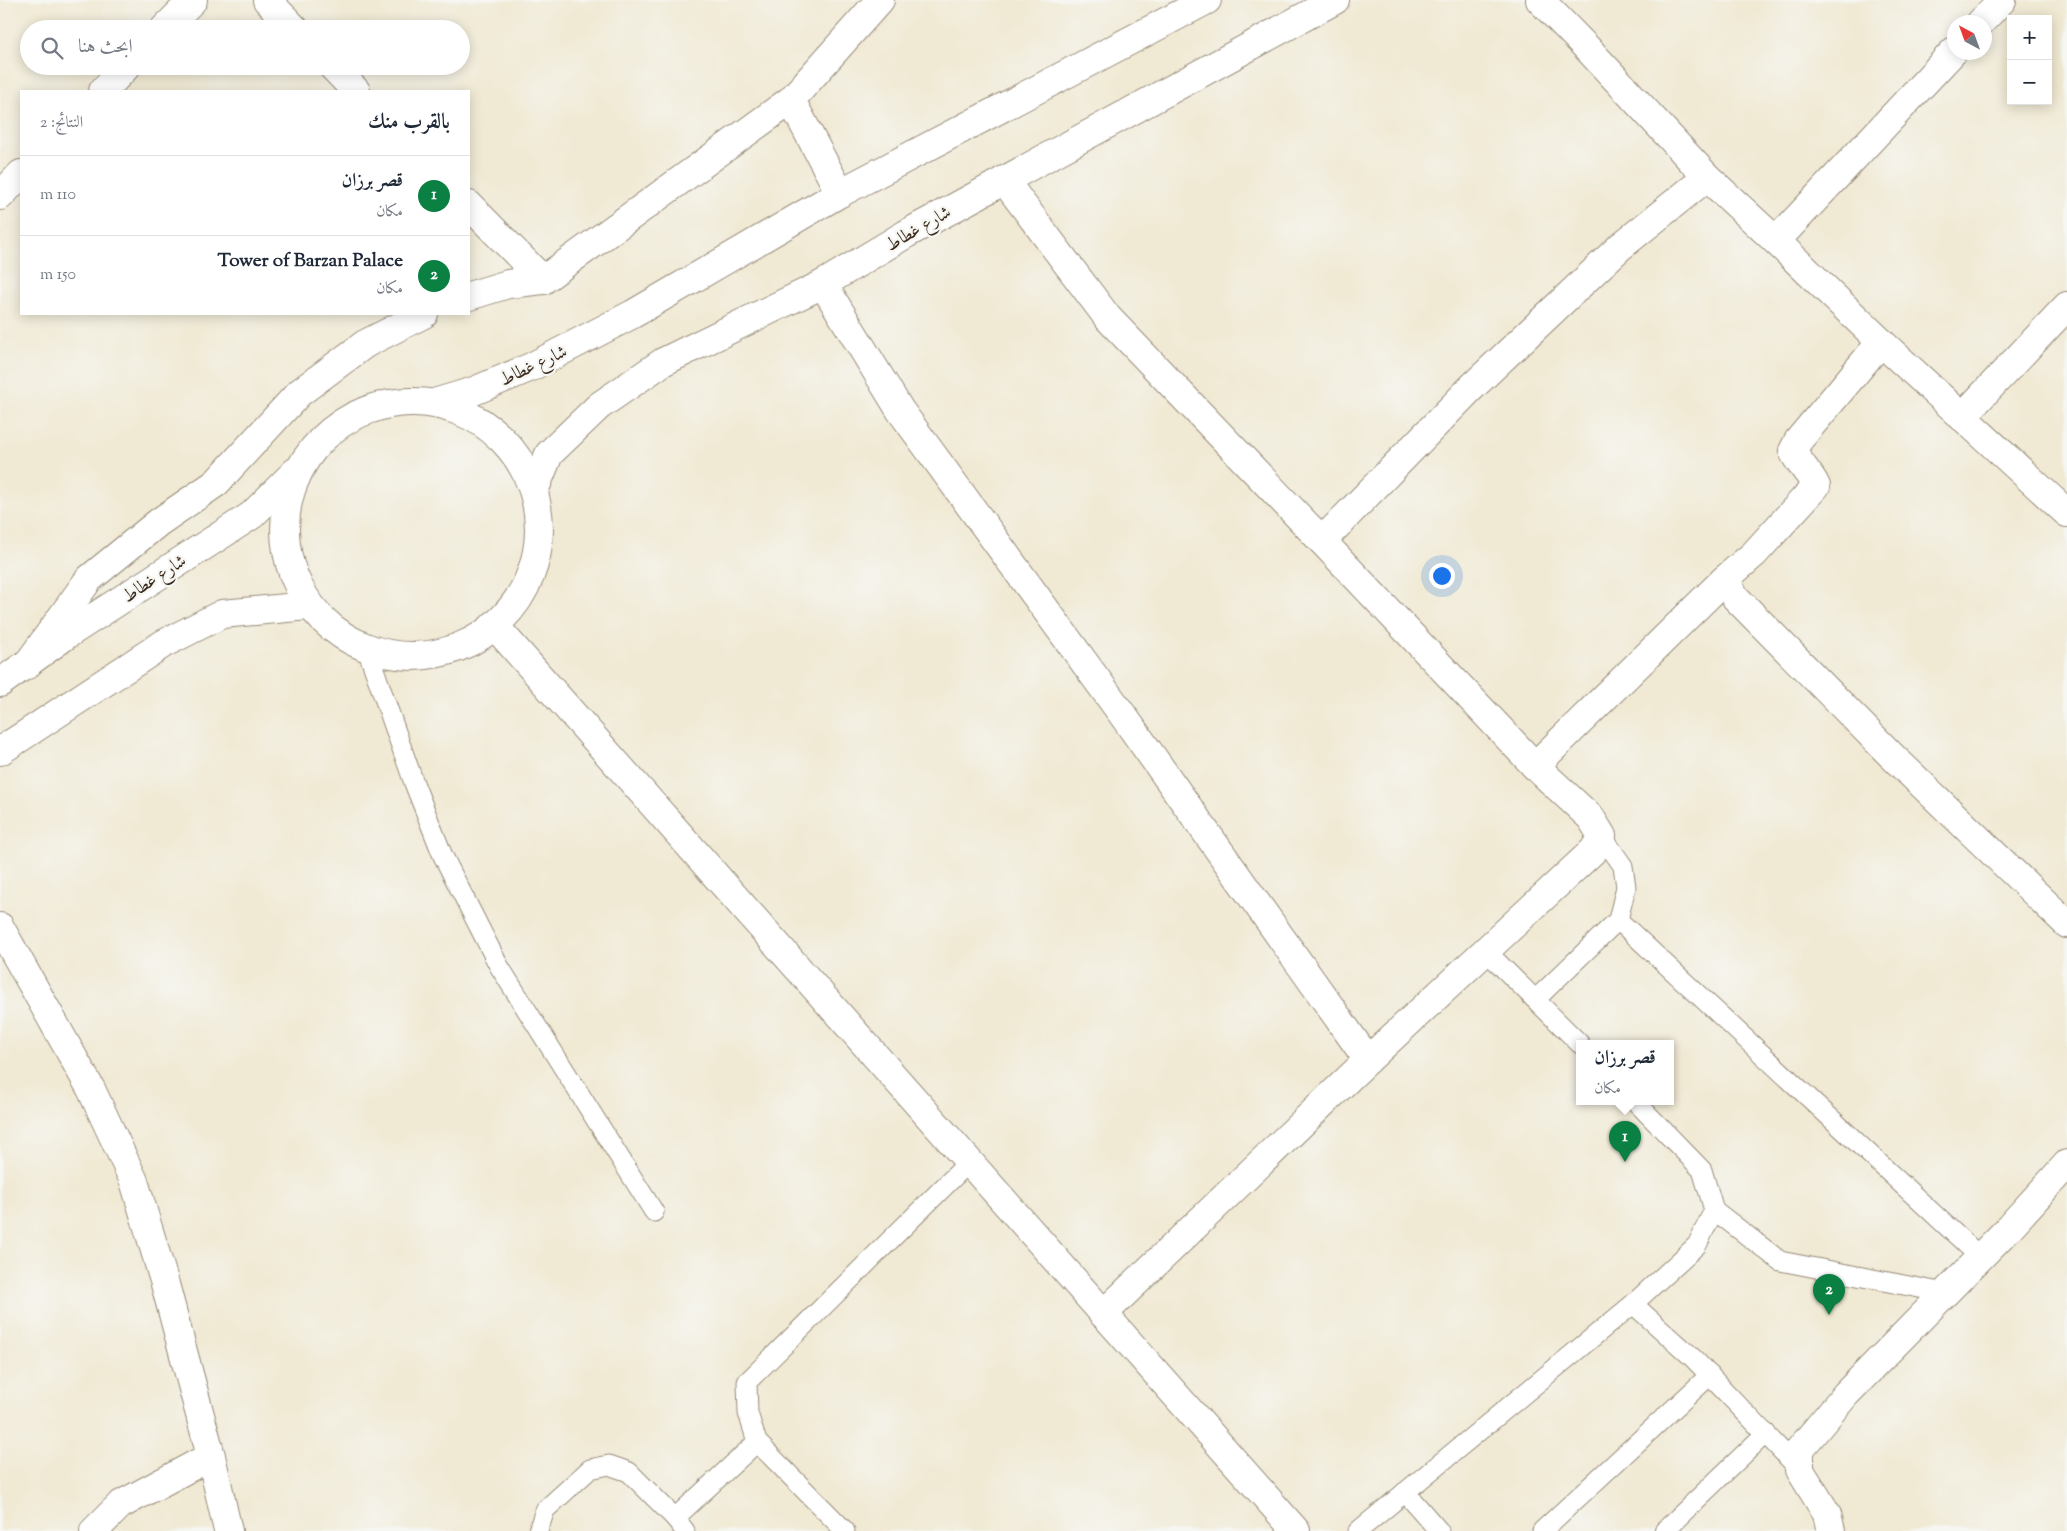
<!DOCTYPE html>
<html lang="ar">
<meta charset="utf-8">
<style>
:root{--surface:#fff;--page:#f2f2f3;--text:#1f2937;--muted:#747a83;--line:#e0e1e3;--accent:#0b8043}
body{margin:0;font-family:"Sorts Mill Goudy",Amiri,serif;background:var(--page);color:var(--text);direction:rtl}
.controls{position:absolute;right:15px;top:15px;display:grid;overflow:hidden;border-radius:0px;box-shadow:0 2px 12px #0003}
.controls button{width:45px;height:45px;display:grid;place-items:center;padding:0;border:0;border-bottom:1px solid var(--line);background:var(--surface);color:var(--text);font:25px sans-serif}
.compass{position:absolute;left:1947px;top:15px;width:45px;height:45px;border-radius:50%;background:var(--surface);box-shadow:0 2px 12px #0003;rotate:319deg}
.you{position:absolute;left:1441px;top:575px;width:18px;height:18px;margin:-12px;border:4px solid #fff;border-radius:50%;background:#1a73e8;box-shadow:0 0 0 8px #1a73e833}
.badge{display:grid;place-items:center;width:32px;height:32px;border-radius:50%;background:var(--accent);color:#fff;font-size:16px;font-weight:700}
.pin{position:absolute;translate:-50% -41px;filter:drop-shadow(0 1px 2px #0008)}
.pin::after{content:'';position:absolute;top:26px;width:18px;height:15px;background:inherit;clip-path:polygon(0 0,100% 0,50% 100%)}
.popup{position:absolute;left:1576px;top:1040px;width:98px;height:65px;box-sizing:border-box;display:grid;place-content:center;border-radius:0px;background:var(--surface);filter:drop-shadow(0 1px 4px #0005);font-size:16px;white-space:nowrap;color:var(--muted)}
.popup b{font-size:19px;color:var(--text)}
.popup::after{content:'';position:absolute;left:50%;top:100%;margin-left:-10px;border:10px solid transparent;border-top-color:var(--surface)}
.list{margin:0;padding:0;list-style:none}
h2{display:flex;justify-content:space-between;align-items:center;height:65px;margin:0;padding:0 20px;font-size:21px}
h2 small{font-size:16px;font-weight:400;color:var(--muted)}
.list li{display:grid;grid-template-columns:32px 1fr auto;gap:15px;align-items:center;box-sizing:border-box;height:80px;padding:0 20px;border-top:1px solid var(--line)}
.list b{display:block;font-size:19px;white-space:nowrap}
.list p{margin:0;font-size:16px;white-space:nowrap;color:var(--muted)}
.list em{font-size:16px;font-style:normal;color:var(--muted)}
.icon{flex:none;width:28px;height:28px;fill:none;stroke:currentColor;stroke-width:2;stroke-linecap:round;stroke-linejoin:round}
.map{position:relative;flex:none;width:2067px;height:1531px;overflow:hidden;direction:ltr}
.search{position:absolute;background:var(--surface);box-shadow:0 2px 12px #0003;left:20px;top:20px;width:450px;height:55px;display:flex;align-items:center;gap:12px;box-sizing:border-box;padding:0 18px;border-radius:28px;color:var(--muted);font-size:19px}
.panel{position:absolute;background:var(--surface);box-shadow:0 2px 12px #0003;left:20px;top:90px;width:450px;height:225px;border-radius:0px;direction:rtl}
.map>svg:first-child{display:block}
</style>
<div class="map">
<svg width="2067" height="1531" viewBox="0 0 2067 1531">
<rect width="100%" height="100%" fill="#f6f6f2"/>
<filter id="ink" filterUnits="userSpaceOnUse"><feTurbulence type="fractalNoise" baseFrequency=".02" numOctaves="2"/><feDisplacementMap in="SourceGraphic" scale="10" xChannelSelector="R" yChannelSelector="G"/><feConvolveMatrix kernelMatrix="1 2 1 2 8 2 1 2 1" color-interpolation-filters="sRGB"/></filter>
<filter id="wash" filterUnits="userSpaceOnUse"><feTurbulence type="fractalNoise" baseFrequency=".0096" numOctaves="4" result="noise"/><feDisplacementMap in="SourceGraphic" scale="20" xChannelSelector="R" yChannelSelector="G"/><feGaussianBlur stdDeviation="1.12" result="paint"/><feColorMatrix in="noise" values="0 0 0 0 0 0 0 0 0 0 0 0 0 0 0 0 0 1.4 0 .05"/><feComposite in="paint" operator="in"/></filter>
<g filter="url(#wash)">
<rect width="100%" height="100%" fill="#f0e9d3"/>
</g>
<g filter="url(#ink)">
<g fill="none" stroke-linecap="round" stroke-linejoin="round">
<defs>
<g id="service">
<path d="M367 649 414 783 443 856 499 966 654 1212"/>
<path d="M1618 920 1980 1257"/>
<path d="M1486 951 1580 1044"/>
<path d="M1536 999 1618 920 1626 887 1623 866 1602 836"/>
<path d="M1714 1210 1780 1261 1945 1293"/>
<path d="M1633 1304 1693 1358 1800 1470"/>
<path d="M1405 1492 1439 1531"/>
<path d="M675 1518 757 1442"/>
<path d="M538 1531 545 1510 590 1469 609 1465 629 1472 675 1518 685 1531"/>
<path d="M845 1531 757 1442 748 1413 747 1382 969 1162"/>
<path d="M1358 1531 1633 1304 1697 1245 1714 1210 1702 1170 1635 1101"/>
<path d="M1542 1531 1710 1375"/>
<path d="M1664 1531 1766 1433"/>
</g>
<g id="minor">
<path d="M267 0 295 29"/>
<path d="M1540 0 1588 49 1707 177 1776 241 1881 342 2067 513"/>
<path d="M1981 22 2002 0"/>
<path d="M164 29 193 0"/>
<path d="M332 66 356 91"/>
<path d="M103 91 127 66"/>
<path d="M791 100 840 193"/>
<path d="M1004 180 1108 318 1322 541 1471 388 1620 247 1707 177"/>
<path d="M0 196 21 174"/>
<path d="M469 205 543 280"/>
<path d="M1776 241 1954 51"/>
<path d="M823 284 900 410 1122 714 1368 1060"/>
<path d="M469 296 508 284 543 280 791 100 880 0"/>
<path d="M1881 342 1798 441 1793 451C1799 464 1810 473 1816 486L1754 554 1724 580 1736 598 1890 754 2067 924"/>
<circle cx="412" cy="529" r="127"/>
<path d="M434 403 474 391 531 367 633 314 840 193 1207 0"/>
<path d="M1962 417 2067 306"/>
<path d="M534 491 549 454 599 406 663 362 823 284 906 234 1335 0"/>
<path d="M494 625 1296 1531"/>
<path d="M27 665 89 579 159 522 216 483 299 393 365 344 424 314"/>
<path d="M0 683 68 634 252 515 295 472"/>
<path d="M0 751 163 644 222 614 308 606"/>
<path d="M1535 766 1724 580"/>
<path d="M0 927 91 1089 134 1181 165 1284 211 1456 228 1531"/>
<path d="M1103 1314 1368 1060 1594 850 1602 836 1591 818 1535 766 1322 541"/>
<path d="M94 1531 120 1505 211 1456"/>
<path d="M1831 1531 1827 1514 1800 1470V1449L1846 1394 2005 1232 2067 1164"/>
</g>
</defs>
<use href="#service" stroke="#968a78" stroke-width="21"/>
<use href="#minor" stroke="#968a78" stroke-width="30"/>
<use href="#service" stroke="#fff" stroke-width="19"/>
<use href="#minor" stroke="#fff" stroke-width="28"/>
</g>
</g>
<g text-anchor="middle" stroke-width="4.5" stroke-linejoin="round" paint-order="stroke">
<g font-size="18" fill="#3b2a1e" stroke="#f6f6f2">
<text transform="translate(918 228) rotate(-30)" y="6">شارع غطاط</text>
<text transform="translate(533 365) rotate(-25)" y="6">شارع غطاط</text>
<text transform="translate(154 578) rotate(-33)" y="6">شارع غطاط</text>
</g>
</g>
</svg>
<div class="controls">
<button>+</button>
<button>−</button>
</div>
<svg class="compass" viewBox="-18 -18 36 36"><path d="M0-13l5 13h-10z" fill="#e53935"/><path d="M0 13l5-13h-10z" fill="#747a83"/></svg>
<div class="you"></div>
<div class="pin badge" style="left:1625px;top:1162px">1</div>
<div class="popup"><b>قصر برزان</b>مكان</div>
<div class="pin badge" style="left:1829px;top:1315px">2</div>
<div class="search"><svg class="icon" aria-label="search" viewBox="0 0 24 24"><circle cx="10" cy="10" r="6"/><path d="M15 15l6 6"/></svg>ابحث هنا</div>
<section class="panel">
<h2>بالقرب منك<small>النتائج: 2</small></h2>
<ul class="list">
<li><span class="badge">1</span><div><b>قصر برزان</b><p>مكان</p></div><em>110 m</em></li>
<li><span class="badge">2</span><div><b>Tower of Barzan Palace</b><p>مكان</p></div><em>150 m</em></li>
</ul>
</section>
</div>
